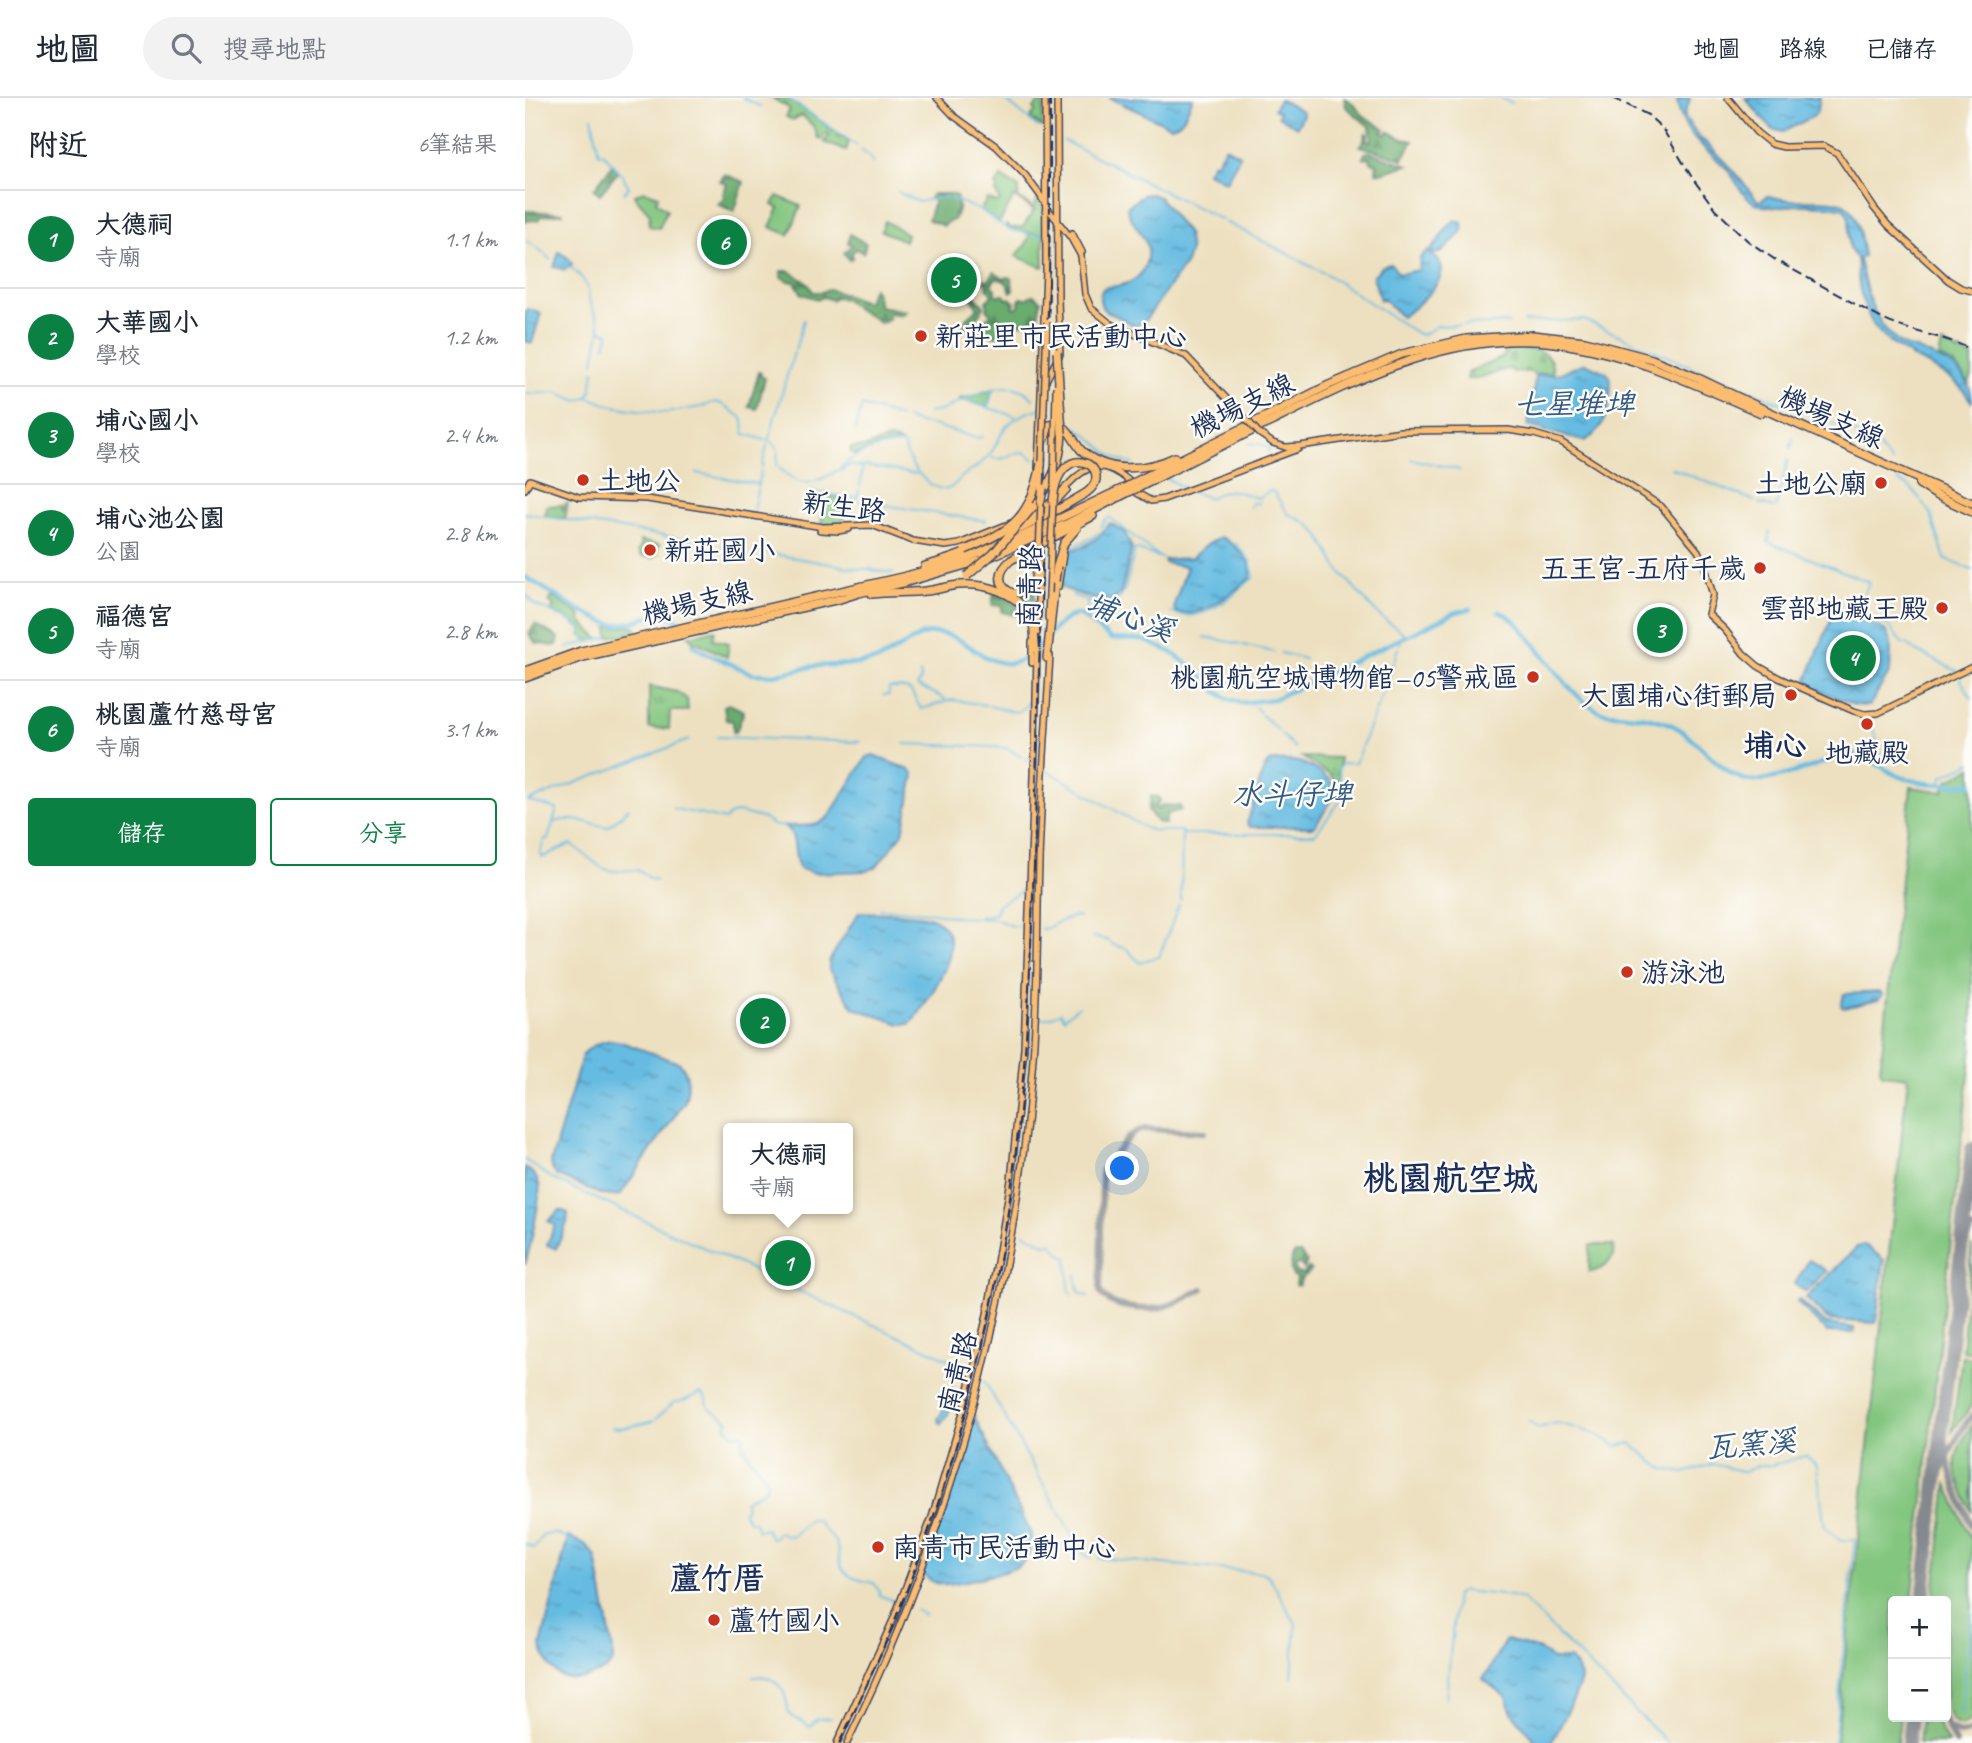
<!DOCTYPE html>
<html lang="zh-TW">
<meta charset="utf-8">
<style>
:root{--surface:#fff;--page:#f2f2f3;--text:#1f2937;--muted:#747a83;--line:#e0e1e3;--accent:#0b8043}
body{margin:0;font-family:Caveat,"LXGW WenKai TC",sans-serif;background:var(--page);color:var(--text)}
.controls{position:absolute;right:21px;bottom:21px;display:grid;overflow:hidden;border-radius:7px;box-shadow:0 7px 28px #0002}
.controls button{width:63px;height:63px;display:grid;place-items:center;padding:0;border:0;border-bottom:2px solid var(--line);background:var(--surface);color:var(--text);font:35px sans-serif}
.you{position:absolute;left:598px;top:1071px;width:24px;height:24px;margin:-18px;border:5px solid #fff;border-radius:50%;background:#1a73e8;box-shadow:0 0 0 10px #1a73e833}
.badge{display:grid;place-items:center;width:46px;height:46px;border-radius:50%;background:var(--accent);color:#fff;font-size:23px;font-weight:700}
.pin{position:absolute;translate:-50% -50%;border:4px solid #fff;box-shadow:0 2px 7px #0006}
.popup{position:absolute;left:198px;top:1025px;width:130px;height:91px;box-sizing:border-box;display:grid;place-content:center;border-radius:7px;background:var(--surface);filter:drop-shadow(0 2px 5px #0005);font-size:23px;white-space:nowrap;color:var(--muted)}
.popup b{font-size:26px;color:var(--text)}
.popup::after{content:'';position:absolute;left:50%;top:100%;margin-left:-14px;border:14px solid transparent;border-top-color:var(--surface)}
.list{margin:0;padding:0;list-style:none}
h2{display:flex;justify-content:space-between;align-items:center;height:91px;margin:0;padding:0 28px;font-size:30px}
h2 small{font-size:23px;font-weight:400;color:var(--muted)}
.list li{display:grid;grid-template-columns:46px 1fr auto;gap:21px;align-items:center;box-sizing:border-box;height:98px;padding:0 28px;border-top:2px solid var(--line)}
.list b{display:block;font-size:26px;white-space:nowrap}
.list p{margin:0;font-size:23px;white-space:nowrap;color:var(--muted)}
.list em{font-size:23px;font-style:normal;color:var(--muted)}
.actions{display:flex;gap:14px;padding:21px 28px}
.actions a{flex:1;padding:16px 0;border:2px solid var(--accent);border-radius:7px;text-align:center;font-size:24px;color:var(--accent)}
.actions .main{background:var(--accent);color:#fff}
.icon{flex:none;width:38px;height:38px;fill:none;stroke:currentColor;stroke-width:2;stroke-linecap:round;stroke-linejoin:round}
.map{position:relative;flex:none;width:1447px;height:1645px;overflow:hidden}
header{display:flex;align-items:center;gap:42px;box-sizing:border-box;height:98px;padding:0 35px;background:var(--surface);border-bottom:2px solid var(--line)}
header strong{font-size:33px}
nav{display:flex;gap:38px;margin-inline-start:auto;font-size:24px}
.search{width:490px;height:63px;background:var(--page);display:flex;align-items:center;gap:18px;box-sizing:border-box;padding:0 24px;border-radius:38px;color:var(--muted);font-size:26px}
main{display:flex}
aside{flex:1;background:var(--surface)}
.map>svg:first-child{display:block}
</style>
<header>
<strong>地圖</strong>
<div class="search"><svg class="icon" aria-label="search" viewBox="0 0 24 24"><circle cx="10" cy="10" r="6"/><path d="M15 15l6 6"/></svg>搜尋地點</div>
<nav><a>地圖</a><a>路線</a><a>已儲存</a></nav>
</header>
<main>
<aside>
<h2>附近<small>6筆結果</small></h2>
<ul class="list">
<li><span class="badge">1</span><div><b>大德祠</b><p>寺廟</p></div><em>1.1 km</em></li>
<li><span class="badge">2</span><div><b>大華國小</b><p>學校</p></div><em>1.2 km</em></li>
<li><span class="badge">3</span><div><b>埔心國小</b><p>學校</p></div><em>2.4 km</em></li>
<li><span class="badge">4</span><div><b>埔心池公園</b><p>公園</p></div><em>2.8 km</em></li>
<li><span class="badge">5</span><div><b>福德宮</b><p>寺廟</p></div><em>2.8 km</em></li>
<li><span class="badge">6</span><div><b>桃園蘆竹慈母宮</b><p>寺廟</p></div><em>3.1 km</em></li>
</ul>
<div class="actions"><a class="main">儲存</a><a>分享</a></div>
</aside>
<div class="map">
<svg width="1447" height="1645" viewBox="0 0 1447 1645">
<defs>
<pattern id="forest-firs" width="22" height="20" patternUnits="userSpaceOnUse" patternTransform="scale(1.75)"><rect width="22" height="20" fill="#6aab6e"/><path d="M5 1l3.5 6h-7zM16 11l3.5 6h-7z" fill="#568c5e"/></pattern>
<pattern id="cemetery-stones" width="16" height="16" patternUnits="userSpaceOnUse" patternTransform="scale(1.75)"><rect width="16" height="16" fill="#83c67f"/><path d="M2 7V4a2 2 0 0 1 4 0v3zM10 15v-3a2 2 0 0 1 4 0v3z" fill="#6aa16b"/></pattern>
<pattern id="park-tufts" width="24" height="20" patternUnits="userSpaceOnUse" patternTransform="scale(1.75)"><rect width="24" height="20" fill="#83c67f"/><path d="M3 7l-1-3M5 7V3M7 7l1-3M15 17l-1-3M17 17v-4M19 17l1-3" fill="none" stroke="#6aa16b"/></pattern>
<pattern id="water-ripples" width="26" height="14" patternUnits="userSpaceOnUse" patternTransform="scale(1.75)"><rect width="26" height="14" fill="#65bbe1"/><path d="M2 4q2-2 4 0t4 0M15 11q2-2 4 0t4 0" fill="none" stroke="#5298ba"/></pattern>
</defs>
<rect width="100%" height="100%" fill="#fdfcf7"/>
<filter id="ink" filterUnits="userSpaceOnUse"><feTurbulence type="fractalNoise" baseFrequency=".0143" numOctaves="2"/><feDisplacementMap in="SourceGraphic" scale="14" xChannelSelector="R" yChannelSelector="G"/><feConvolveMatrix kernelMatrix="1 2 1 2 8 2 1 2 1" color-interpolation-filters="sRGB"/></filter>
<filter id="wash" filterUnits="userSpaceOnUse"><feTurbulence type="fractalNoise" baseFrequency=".00686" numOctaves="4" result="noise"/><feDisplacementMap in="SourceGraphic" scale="28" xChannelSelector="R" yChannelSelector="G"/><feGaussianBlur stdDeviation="1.57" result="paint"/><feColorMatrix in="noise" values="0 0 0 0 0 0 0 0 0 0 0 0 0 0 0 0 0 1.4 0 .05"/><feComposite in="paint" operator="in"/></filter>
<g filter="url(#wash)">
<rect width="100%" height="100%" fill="#ede0c0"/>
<g fill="#83c67f" stroke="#4f7a6e" stroke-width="2">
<path d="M517 0H519L517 29 505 20 511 13 509 11Z"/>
<path d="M476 79 494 90 493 100 509 110 513 99 518 112 519 167 517 169 491 158 500 148 505 137 501 135 517 137 484 131 480 129 482 127 486 130 498 129 509 112 489 99 474 125 456 112 462 101 472 105 475 103 471 94 473 89 470 88Z"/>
<path d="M119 93 134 98 131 103 142 112 134 130 124 128 125 116 111 100 110 97Z"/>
<path d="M252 98 276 108 264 137 245 129 254 110 248 107Z"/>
<path d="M360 123 382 136 380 143 356 133Z"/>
<path d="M468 291 463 309 434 301 445 299Z"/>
<path d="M364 341 377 345 355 348 329 357 325 352 326 350 340 349Z"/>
<path d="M301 398 321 401 318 427 296 426Z"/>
<path d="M43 405 40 421 20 418 22 408 37 407V411L39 412 40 406Z"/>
<path d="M115 443 135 447 132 450 133 456 128 460 116 458 113 453 116 448Z"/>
<path d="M27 499 55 516 56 524 74 541 64 543 55 537 58 533 45 522 26 514 29 507 24 504Z"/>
<path d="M1145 510 1146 515 1137 517 1140 519 1145 518 1147 527 1142 528 1141 526 1140 529H1147L1148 531 1111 535V533L1114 532 1111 527 1113 520 1137 517 1136 511Z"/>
<path d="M109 528 113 534 84 539 83 529Z"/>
<path d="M190 532 188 541 204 545 202 559 172 544H169L164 538Z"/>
<path d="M1447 669V948L1387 1503H1368V1619H1375L1372 1645H1311L1383 979 1358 976 1355 972 1386 689 1418 694 1423 683Z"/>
<path d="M1065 1147H1088L1089 1157C1083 1167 1075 1173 1064 1174Z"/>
<path d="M1447 1147V1254L1437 1253Z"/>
<path d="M1437 1258 1447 1260V1307L1427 1334Z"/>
<path d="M1447 1327V1415C1431 1374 1420 1366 1447 1327Z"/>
<path d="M1422 1386 1447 1443V1620C1434 1636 1426 1623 1421 1610V1503H1408Z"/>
<path d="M1397 1619H1409L1423 1645H1394Z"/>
</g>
<g fill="url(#forest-firs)" stroke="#426d66" stroke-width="2">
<path d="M819 0 824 2 840 19 860 31 857 34 860 37 863 33 878 41 888 43 878 61 835 48 838 45 841 35 843 36 842 43H847L845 29 821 9Z"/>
<path d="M844 54 883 67 856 75 851 74 852 66 846 64 845 59 840 61 838 60 840 55Z"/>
<path d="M87 67 93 74 75 96 69 91Z"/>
<path d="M199 76 219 84 209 114 193 106 200 100 198 96 202 86 195 83Z"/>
<path d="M407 96H428L432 100V104L434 109 429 122 422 124 419 128 403 122 409 103 404 100Z"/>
<path d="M0 113 39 115 16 118 13 122 0 123Z"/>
<path d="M325 136 341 146 338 155 331 151 326 156 328 159 325 162 319 155 327 147 323 145Z"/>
<path d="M256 173H264L283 185 288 194H297L304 191 342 204 348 190 351 194 354 208 381 213 378 217 364 215V220L360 224 354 225C348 217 342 218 335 213 325 206 323 200 310 199L307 202 299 199 293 201 277 196 270 184 263 183 256 179Z"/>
<path d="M468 174 479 180 484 179 487 181 488 193 486 194C484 186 479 180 470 181L466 187 470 191V196L474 198 477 196 480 198 481 201 485 200 490 205 488 208 490 210 494 208V203L496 200H502L508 197 516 202 512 224 489 226 483 235 471 238 453 231 440 230 439 226 441 221 453 210 443 195 449 197 459 208 451 221 454 225 466 217 462 210 463 208 461 203 466 199V195L462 189 463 186 459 184 460 181 464 183Z"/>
<path d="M234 274 236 275 235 278 240 280 232 311 224 309Z"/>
<path d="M510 493V524L495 504Z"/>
<path d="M469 495C484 501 499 511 504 526L497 519 477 514V508L467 507Z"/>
<path d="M10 526 34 540 32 547 28 548 11 545 4 536Z"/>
<path d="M204 606 219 613 211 634H208V623L201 622 199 608Z"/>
<path d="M626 698 633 699 635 702 632 707V711H634L637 707 655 708 656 712 642 716 640 726 632 724 623 712Z"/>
<path d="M770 1155H775L782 1164 779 1171 775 1166 770 1167V1171L772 1175 779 1176 783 1170 786 1173 776 1181 774 1188 771 1187 772 1179 768 1178C764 1171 765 1161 770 1155Z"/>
</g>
<g fill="url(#cemetery-stones)" stroke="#4f7a6e" stroke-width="2">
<path d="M247 0H261L300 26 305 33H310L324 43 321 53 301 45 299 43 305 38 302 35 296 41 293 40 289 29 277 17 268 22 261 19 265 11Z"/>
<path d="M987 250C1007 252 1028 249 1028 275L1014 276 1009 278 1007 274H989L985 271C969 273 959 283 942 281V275L945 273 977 260 982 252Z"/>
</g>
<g fill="url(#park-tufts)" stroke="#4f7a6e" stroke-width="2">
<path d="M1417 246 1447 259V278L1444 285 1429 267 1414 259Z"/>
<path d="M124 588 152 594 162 601 163 613H145L144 631 124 630Z"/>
<path d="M777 659 814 660V687L804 676Z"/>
</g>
<g fill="url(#water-ripples)" stroke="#4075a0" stroke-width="2">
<path d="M584 0H668C662 12 659 27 645 28Z"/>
<path d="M1154 0H1165C1164 7 1160 12 1160 19L1176 42H1178L1201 64 1232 102 1236 103 1242 98C1250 99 1257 102 1264 102 1321 104 1329 93 1339 158L1334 161C1341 192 1347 223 1373 244 1379 249 1386 249 1393 252 1419 263 1447 272 1447 305 1429 268 1372 263 1348 226 1340 212 1335 196 1333 180 1332 174 1334 164 1331 159 1330 157 1328 157 1327 155 1325 152 1324 144 1324 140 1322 126 1329 124 1318 110 1306 109 1293 107 1280 107 1264 106 1248 113 1232 106 1216 100 1212 81 1201 70 1178 47 1158 38 1152 2Z"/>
<path d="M1220 0H1295L1293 12 1289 18 1258 34 1247 31Z"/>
<path d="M754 1 777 13 778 17 772 29 753 18 755 14 749 11Z"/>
<path d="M700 49 715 57 701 84 682 74 688 64 691 66Z"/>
<path d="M626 96 634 99 662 135 665 152 661 165 619 224 610 228 578 211C574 203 573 195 580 189 600 189 618 183 622 161 622 160 623 151 623 150 620 137 606 125 602 111L603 108 618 97Z"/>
<path d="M930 122 937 125 938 133 917 154 909 156 905 153C915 143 919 130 930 122Z"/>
<path d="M902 153C906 157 913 160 915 165 925 182 889 211 876 219L858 200 855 202 848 178 858 168 866 166 874 176 894 172 895 160Z"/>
<path d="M34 154 43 160 47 166 40 172 29 169Z"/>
<path d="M2 211 16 215 7 245 0 243V217Z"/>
<path d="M1060 265 1082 275 1086 281C1086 302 1081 336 1058 343L1003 328 1011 277 1033 276Z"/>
<path d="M585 425 600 435 607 450 596 495 588 502 565 500 535 489 541 453C552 451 566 446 574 438 579 433 579 429 585 425Z"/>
<path d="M695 439C704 441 722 459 725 468 727 473 726 475 725 480 706 496 677 522 650 514L649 507 662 469 640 465 639 462 666 460 680 448Z"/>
<path d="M1316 513 1322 514 1360 532 1366 544 1365 574 1344 608 1329 607 1284 588 1281 584 1306 521Z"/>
<path d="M348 657 385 672 389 676 378 735 351 769 342 773 289 775 275 771C266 756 274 739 260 728 276 727 292 731 304 718L342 659Z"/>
<path d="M751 663C759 663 767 662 774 664 787 668 810 680 811 696L790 728 787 729H725L722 726 739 670 744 664Z"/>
<path d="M334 814C349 815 398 815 409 821 442 839 417 879 403 901 397 910 392 921 384 926H375L329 910 304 872V863Z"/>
<path d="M1355 894 1358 897 1353 902 1319 910 1316 908 1319 896Z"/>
<path d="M86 942 96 944 155 965C164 976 164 990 160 1003L95 1097 85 1098 75 1096 31 1077 27 1071 26 1064 57 958C64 948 74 944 86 942Z"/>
<path d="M0 1069C6 1074 12 1078 14 1086 17 1096 4 1154 0 1167Z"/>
<path d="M35 1112 43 1115 42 1125 31 1151 22 1147 30 1127 23 1123Z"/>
<path d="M1340 1147 1359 1162 1351 1225 1303 1222 1281 1200 1332 1149Z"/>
<path d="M1284 1162 1302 1173 1281 1194 1270 1186Z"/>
<path d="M1274 1202 1301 1226 1329 1230V1235L1302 1234 1272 1204Z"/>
<path d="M426 1289C433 1297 432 1301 426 1310 422 1317 421 1321 416 1326L413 1321 418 1313 417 1305 425 1303 423 1301Z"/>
<path d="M448 1316 506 1436C507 1448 504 1463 492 1469 482 1474 426 1488 416 1486 408 1485 402 1481 398 1475L399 1470 414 1428Z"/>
<path d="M43 1439 60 1446 71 1459 88 1552V1564L81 1572 60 1580 48 1581 35 1578 26 1570 19 1556 16 1549 17 1543Z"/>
<path d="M982 1542 1015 1552 1027 1561H1045C1049 1566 1055 1573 1056 1580 1056 1589 1032 1635 1026 1645H1012L987 1615 981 1599 959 1582 958 1580 963 1574 980 1543Z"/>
</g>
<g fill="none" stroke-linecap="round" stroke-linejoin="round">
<g stroke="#65bbe1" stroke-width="2">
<path d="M218 0 236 9"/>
<path d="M262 0C286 16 309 31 332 48"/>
<path d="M478 0 513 29"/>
<path d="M977 0 987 5"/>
<path d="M67 19 74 56 78 55 99 80 104 89 99 95"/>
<path d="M539 43 598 72"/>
<path d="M336 52 344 58 348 66"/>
<path d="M599 73 669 108"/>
<path d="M373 94 393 104 419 99 428 101 459 114 484 132 518 138"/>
<path d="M671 109 697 122"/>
<path d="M700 124 773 161"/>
<path d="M0 142 12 149 26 162"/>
<path d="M775 163 803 177 891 235 897 237 912 228 934 227"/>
<path d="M45 169C52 175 61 182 63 192"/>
<path d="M63 194C63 208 75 218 75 232L84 235 80 248"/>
<path d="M999 224 1059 222 1121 249"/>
<path d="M939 227 984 225"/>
<path d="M1123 250 1174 272"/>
<path d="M270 252 279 222"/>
<path d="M69 264 75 232"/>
<path d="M264 272 269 255"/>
<path d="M1178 274 1304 324"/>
<path d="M0 296 31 294 53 303 63 299 84 307 105 311 141 315 176 309 190 304 197 306 216 319 218 323 219 334 220 336 247 344 253 352 252 368C258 373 266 381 274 384 285 388 306 377 315 371 320 367 323 362 328 360 342 352 360 347 376 346L379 348C381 353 382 358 385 363 390 374 409 394 423 391 429 389 434 381 439 377 449 371 457 366 464 357 472 349 474 337 481 329 490 319 501 314 514 311"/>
<path d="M63 298 66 294 69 273"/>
<path d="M438 302C460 292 490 279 508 301"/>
<path d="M463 309 468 291"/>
<path d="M404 315 418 312 438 302 490 318"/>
<path d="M251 317 263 274"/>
<path d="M381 321 398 326"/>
<path d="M539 325C546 328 554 330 560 335 575 347 588 363 608 366"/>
<path d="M1307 325 1350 344"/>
<path d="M401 326 405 327"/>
<path d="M407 327 451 340 457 339"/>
<path d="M330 332 337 308 375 319"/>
<path d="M244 341 250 319"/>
<path d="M724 345 736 346 745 351 742 355"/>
<path d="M1353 348 1367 365"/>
<path d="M1266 350 1268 341"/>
<path d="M490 355 499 354 510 362"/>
<path d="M467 360 477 361 488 356"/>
<path d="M886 361 935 372"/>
<path d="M340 368 391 376"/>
<path d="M237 369 242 347"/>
<path d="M1146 370 1230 403"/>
<path d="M316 373 324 367 338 369 335 388"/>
<path d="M171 375 233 386 228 415"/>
<path d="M639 379 661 391"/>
<path d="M1372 380 1374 384 1385 389 1395 401"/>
<path d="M233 385 236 373"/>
<path d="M284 393 317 398"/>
<path d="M666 394 684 400C707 388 709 393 733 400L745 393 749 394 763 416 784 426 794 437 814 472 847 510 856 519 883 538"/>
<path d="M327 399 332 400 334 392"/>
<path d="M334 403 461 423"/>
<path d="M1397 404 1406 416 1420 461 1447 472"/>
<path d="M1234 405 1248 410"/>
<path d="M725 410 727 405H735"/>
<path d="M1251 410 1263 361"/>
<path d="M0 415 176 444 177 449 183 453H194L198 448 205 446"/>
<path d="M583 420H585L632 457"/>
<path d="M576 429 581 421"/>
<path d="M1245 433 1243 444 1344 484 1334 510"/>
<path d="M546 449 567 440 573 435"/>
<path d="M242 455 334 471H346"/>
<path d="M347 472 368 475"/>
<path d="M0 480V479"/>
<path d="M0 496 10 507 45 523 58 533 55 537 64 544 83 539"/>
<path d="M547 497 562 503"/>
<path d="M696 506 706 499 729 479 725 463 710 445"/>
<path d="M1333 512C1343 517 1355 521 1364 529 1370 534 1372 542 1379 546"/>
<path d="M645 514C662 521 677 517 693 508"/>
<path d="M560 515 563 503 587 505 595 500 600 491 610 451 637 460"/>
<path d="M645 531 655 533"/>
<path d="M643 536V531"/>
<path d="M679 539 684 540"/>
<path d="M685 540 715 546"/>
<path d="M1381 545 1391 553 1432 573"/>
<path d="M875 546 877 540"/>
<path d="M718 547 749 554"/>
<path d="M41 550 64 544"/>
<path d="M756 555 780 561"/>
<path d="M395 575 396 581 392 588C402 592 412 596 421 602"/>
<path d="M1435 581 1447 600"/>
<path d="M358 597H364V590H377L386 593 396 611 427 602 461 607"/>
<path d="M464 608 490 614"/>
<path d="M730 609 735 614"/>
<path d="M492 614C508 606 506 595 506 580"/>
<path d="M737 617 753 632"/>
<path d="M1338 626 1340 628 1345 627C1350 633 1357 660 1357 668"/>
<path d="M756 636 770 650"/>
<path d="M192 639 335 644"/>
<path d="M379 646 445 648"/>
<path d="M448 648 481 650 496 658"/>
<path d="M500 660 505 663"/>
<path d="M832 660 863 582 873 550"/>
<path d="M828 665H830L832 661"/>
<path d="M520 671 556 692"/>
<path d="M1415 687 1417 679 1447 664"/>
<path d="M559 694 620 730 630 733H656L658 736H704"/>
<path d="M147 710 200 722 204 717 213 714 240 721 249 728H259"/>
<path d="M28 725C44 717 66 726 83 729L104 710"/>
<path d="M706 736H708"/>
<path d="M711 736H790L813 706 816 697 814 670 816 666 824 665"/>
<path d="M131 782 124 780 113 772 87 773 77 770 46 746 18 759 15 756 19 742 23 741 32 711 3 703 164 642"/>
<path d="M656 802 657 736"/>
<path d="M355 811 404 814 432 819 470 821 487 828H500"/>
<path d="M454 819 469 816 473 807 501 790"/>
<path d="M516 831 523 830 531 825 551 818 554 819"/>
<path d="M567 839 582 842 589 847 602 851 615 865 624 861 634 859 654 807"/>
<path d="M512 921 527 919 536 914 539 920 554 908"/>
<path d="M0 1062 28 1081 441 1269"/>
<path d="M499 1135 520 1146 527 1145 535 1155 542 1160 544 1192 547 1197"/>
<path d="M551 1176C552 1186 551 1198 564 1198"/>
<path d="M459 1282 555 1451 560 1457 567 1460"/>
<path d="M131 1321 149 1304 158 1303 176 1295 181 1300 184 1310 204 1323 200 1328 209 1337 218 1336 219 1339 217 1346C222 1357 234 1370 241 1380"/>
<path d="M1003 1323 1013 1330 1032 1325 1069 1335 1092 1348 1106 1345 1128 1364 1139 1371 1159 1375 1188 1366 1220 1374 1233 1367C1245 1370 1267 1361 1281 1358L1292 1368 1299 1424 1301 1431 1316 1443 1330 1441 1309 1645"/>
<path d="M87 1329C97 1332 117 1326 128 1323"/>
<path d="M242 1383 241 1391 219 1403 221 1407 219 1415 224 1423H229L233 1432 240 1430 246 1440H249L252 1435 255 1434 260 1437 267 1438 285 1422H293C296 1431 306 1436 310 1444 314 1450 313 1456 314 1461 317 1480 334 1482 349 1485L354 1493V1497L369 1503"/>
<path d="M0 1446 10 1450 17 1438 29 1435 43 1441"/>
<path d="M573 1460 738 1475 744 1478 771 1526 767 1580"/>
<path d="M390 1511 399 1517"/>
<path d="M228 1579C252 1575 263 1595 263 1615 268 1621 277 1621 284 1629L292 1621 306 1620"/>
<path d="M921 1601 931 1497 937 1493 986 1498 997 1501 1143 1645"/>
<path d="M1436 1615 1447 1513"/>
</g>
<g stroke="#65bbe1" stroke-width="4.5">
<path d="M0 479C20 490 69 524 88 526 114 529 131 505 157 525"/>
<path d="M974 514C989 518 998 533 1007 543 1027 567 1047 600 1076 614 1101 618 1129 617 1151 629 1176 643 1201 684 1230 683 1255 682 1298 664 1323 656 1342 656 1353 668 1369 676 1393 687 1421 688 1447 686"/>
<path d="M886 536 931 514 945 511"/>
<path d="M168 547 181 555 228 576"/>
<path d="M232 576 249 577 290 568 333 566 354 562 396 537C436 525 453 568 486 565 516 562 525 520 554 516L586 541 618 542 646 554 669 571 691 593 702 600 717 605 749 601 883 537"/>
</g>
<g stroke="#84888f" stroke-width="6">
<path d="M1432 1190 1440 1148 1447 1131"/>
<path d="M677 1191C666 1197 654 1204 642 1208 625 1213 583 1212 575 1193L577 1072 605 1038 613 1033 620 1031 679 1034"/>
<path d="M1421 1294C1416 1350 1424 1378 1447 1428"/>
<path d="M1409 1406C1414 1373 1427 1344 1447 1317"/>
<path d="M1418 1619 1430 1645"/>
<path d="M1424 1630 1435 1636 1447 1633"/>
</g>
<g stroke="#84888f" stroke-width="14">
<path d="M1398 1503 1447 1051"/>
<path d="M1383 1645 1386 1619"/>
</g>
</g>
</g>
<g filter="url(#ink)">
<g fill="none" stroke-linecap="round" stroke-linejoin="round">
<defs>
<g id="major">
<path d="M412 0 429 18 471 48 500 77 515 97 523 111 546 140 556 158 560 196 566 210 586 226 661 258 719 319"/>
<path d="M1203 0 1231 34 1246 46 1259 49 1299 48 1312 55 1349 110 1363 127 1423 182 1436 190 1447 193"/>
<path d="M547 135 557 154"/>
<path d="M519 286 535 256 533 200 532 0"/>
<path d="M735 336 748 345 763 350"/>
<path d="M761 349 775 348 876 333 983 332 1009 336 1036 344 1136 408 1173 453 1178 463 1188 497 1183 516 1200 532 1219 556 1233 568 1254 580 1329 613 1340 616 1353 615 1447 569"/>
<path d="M513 370 521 172 520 0"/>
<path d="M0 391 5 382 54 399 122 401 298 429 347 427 388 443 420 448 434 446 486 425"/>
<path d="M612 395 626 403 639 401 773 351"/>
<path d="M502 418C511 413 522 408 530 400 554 376 569 353 604 383"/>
<path d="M494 426 523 412 542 392"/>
<path d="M295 432 313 433 324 431"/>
<path d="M533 489 538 457"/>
<path d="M523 520 524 495"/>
<path d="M512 535 514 472"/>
<path d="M507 544V565"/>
<path d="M312 1645 369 1520 407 1419 439 1311 461 1221 471 1170 486 1082 499 950 510 650 512 549"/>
<path d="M322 1645C425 1435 488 1205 507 973 513 904 512 834 514 765 516 696 521 627 525 558"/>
</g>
<g id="highway">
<path d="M520 341 524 327C530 326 535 325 540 330 546 335 550 345 556 352 582 376 620 373 650 359"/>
<path d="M610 384 804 287 877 256 941 241 1008 237 1060 243 1127 261 1171 279 1236 310 1447 405"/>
<path d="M1394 386 1411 397 1447 414"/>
<path d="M615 389C659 366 703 344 748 323 836 279 929 232 1030 245 1103 254 1169 286 1236 315"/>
<path d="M508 409C526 384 536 366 537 335"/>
<path d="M514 458 509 485 501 494 487 495C471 487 473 473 486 462L568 418"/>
<path d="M400 468C458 452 510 426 561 395"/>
<path d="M532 468 539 445 552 430"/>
<path d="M347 496C365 494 383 495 401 493 412 492 423 488 434 487 460 485 491 494 505 518 511 528 508 539 511 550"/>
<path d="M522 560 530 483"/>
<path d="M0 573 56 553 381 478 429 465 485 444 601 389"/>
<path d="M0 580 58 559 315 501 334 495 382 484 458 462 541 426 606 393"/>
</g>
</defs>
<use href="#major" stroke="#3a4a6d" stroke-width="8"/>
<use href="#highway" stroke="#3a4a6d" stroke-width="10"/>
<use href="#major" stroke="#fcbd6f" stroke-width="5"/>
<use href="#highway" stroke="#fcbd6f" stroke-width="7"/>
<g stroke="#1b2f5e" stroke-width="2" stroke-dasharray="10 5" stroke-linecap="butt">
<path d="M1088 0 1123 17 1137 30 1168 81 1190 111 1223 143 1252 163 1357 221C1386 235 1418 237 1447 252"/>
<path d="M314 1645C402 1469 464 1271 488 1076 509 909 509 740 514 572 520 381 526 191 525 0"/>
</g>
<defs>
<g id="major-bridge">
<path d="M719 319 735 336"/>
<path d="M529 387 531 288"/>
<path d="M516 392 522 224"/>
<path d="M514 458 516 402"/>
<path d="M524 495 528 404"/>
</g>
<g id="highway-bridge">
<path d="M532 254 537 335"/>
<path d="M601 389 610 384"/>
<path d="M606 393 615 389"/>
<path d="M516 403 518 390"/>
<path d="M528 405C532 335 595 370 561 395"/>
<path d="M440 452C488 432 506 419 516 366"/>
<path d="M442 478 468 456 508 409"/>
<path d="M530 483 532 468"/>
</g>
</defs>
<use href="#major-bridge" stroke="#3a4a6d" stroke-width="8" stroke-linecap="butt"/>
<use href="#highway-bridge" stroke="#3a4a6d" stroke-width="10" stroke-linecap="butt"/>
<use href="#major-bridge" stroke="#fcbd6f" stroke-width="5"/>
<use href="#highway-bridge" stroke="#fcbd6f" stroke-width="7"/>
</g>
</g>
<g fill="#c8321e" stroke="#fdfcf7" stroke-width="2.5">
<circle cx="396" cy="238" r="7"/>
<circle cx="58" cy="382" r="7"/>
<circle cx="1356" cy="385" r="7"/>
<circle cx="125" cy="452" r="7"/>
<circle cx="1235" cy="470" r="7"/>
<circle cx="1417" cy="510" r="7"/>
<circle cx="1008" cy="579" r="7"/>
<circle cx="1266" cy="597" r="7"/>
<circle cx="1342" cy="626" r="7"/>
<circle cx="1102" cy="874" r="7"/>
<circle cx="353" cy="1449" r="7"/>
<circle cx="189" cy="1522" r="7"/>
</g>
<g text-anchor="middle" stroke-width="5" stroke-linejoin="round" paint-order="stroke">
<g font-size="28" fill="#1b2f5e" stroke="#fdfcf7" text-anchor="start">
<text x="410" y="248">新莊里市民活動中心</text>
<text x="72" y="392">土地公</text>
<text x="1342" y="395" text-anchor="end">土地公廟</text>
<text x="139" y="462">新莊國小</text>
<text x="1221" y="480" text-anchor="end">五王宮-五府千歲</text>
<text x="1403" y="520" text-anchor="end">雲部地藏王殿</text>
<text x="994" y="589" text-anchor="end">桃園航空城博物館—05警戒區</text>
<text x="1252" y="607" text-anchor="end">大園埔心街郵局</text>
<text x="1342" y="664" text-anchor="middle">地藏殿</text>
<text x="1116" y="884">游泳池</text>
<text x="367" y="1459">南青市民活動中心</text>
<text x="203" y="1532">蘆竹國小</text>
</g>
<g font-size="28" fill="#1b2f5e" stroke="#fdfcf7">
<text transform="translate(717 307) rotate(-26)" y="10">機場支線</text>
<text transform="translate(1307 319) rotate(24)" y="10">機場支線</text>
<text transform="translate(319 408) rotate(7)" y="10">新生路</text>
<text transform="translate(504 488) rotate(-88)" y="10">南青路</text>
<text transform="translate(172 504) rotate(-13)" y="10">機場支線</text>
<text transform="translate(432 1274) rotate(-76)" y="10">南青路</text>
</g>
<g font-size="30" font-style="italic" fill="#315985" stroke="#fdfcf7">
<text x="1049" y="316">七星堆埤</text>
<text transform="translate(605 519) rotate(20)" y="10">埔心溪</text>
<text x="767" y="706">水斗仔埤</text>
<text transform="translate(1226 1346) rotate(-5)" y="10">瓦窯溪</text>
</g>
<g font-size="32" font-weight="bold" fill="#1b2f5e" stroke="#fdfcf7">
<text x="1250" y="658">埔心</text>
<text x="192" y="1491">蘆竹厝</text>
</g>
<g font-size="35" font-weight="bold" fill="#1b2f5e" stroke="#fdfcf7">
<text x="925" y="1092">桃園航空城</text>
</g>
</g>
</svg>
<div class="controls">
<button>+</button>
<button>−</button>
</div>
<div class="you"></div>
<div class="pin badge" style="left:263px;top:1165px">1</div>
<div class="popup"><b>大德祠</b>寺廟</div>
<div class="pin badge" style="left:238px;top:923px">2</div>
<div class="pin badge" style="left:1135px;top:532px">3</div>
<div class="pin badge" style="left:1328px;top:560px">4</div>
<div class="pin badge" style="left:429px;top:182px">5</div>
<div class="pin badge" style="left:199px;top:144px">6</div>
</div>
</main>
